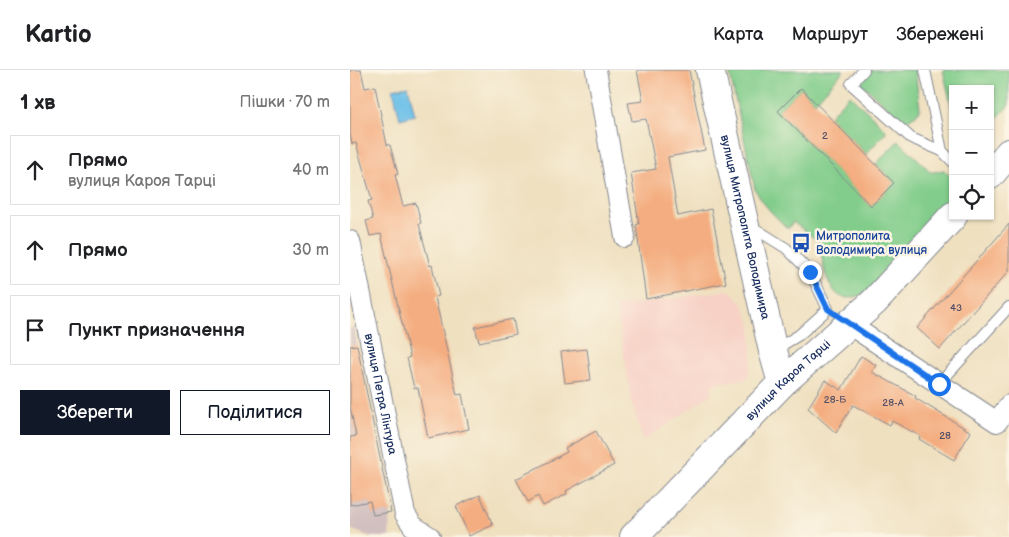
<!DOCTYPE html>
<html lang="uk">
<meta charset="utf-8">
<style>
:root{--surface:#fff;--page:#f6f6f6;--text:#202124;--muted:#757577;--line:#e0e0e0;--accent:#111827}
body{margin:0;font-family:"Balsamiq Sans",sans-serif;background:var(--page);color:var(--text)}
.controls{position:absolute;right:15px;top:15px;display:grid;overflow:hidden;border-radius:0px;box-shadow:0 1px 4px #0004}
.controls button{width:45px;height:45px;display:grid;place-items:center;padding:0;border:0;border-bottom:1px solid var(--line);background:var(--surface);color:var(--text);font:25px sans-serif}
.stop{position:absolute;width:15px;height:15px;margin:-11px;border:4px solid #1a73e8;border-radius:50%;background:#fff}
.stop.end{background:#1a73e8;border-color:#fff;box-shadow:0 1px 5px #0008}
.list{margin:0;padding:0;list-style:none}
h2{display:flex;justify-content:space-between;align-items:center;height:65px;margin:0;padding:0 20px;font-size:21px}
h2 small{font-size:16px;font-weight:400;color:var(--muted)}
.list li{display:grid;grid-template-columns:32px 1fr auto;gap:15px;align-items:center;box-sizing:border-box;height:70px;margin:0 10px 10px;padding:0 10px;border:1px solid var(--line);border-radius:0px}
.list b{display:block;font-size:19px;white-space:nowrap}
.list p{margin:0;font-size:16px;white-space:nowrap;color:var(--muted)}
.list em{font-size:16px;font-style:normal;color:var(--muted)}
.actions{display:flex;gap:10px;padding:15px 20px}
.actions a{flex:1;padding:11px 0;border:1px solid var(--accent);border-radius:0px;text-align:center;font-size:18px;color:var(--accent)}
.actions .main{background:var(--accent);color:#fff}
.icon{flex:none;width:28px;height:28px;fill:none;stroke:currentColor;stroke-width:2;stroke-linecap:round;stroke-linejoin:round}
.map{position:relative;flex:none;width:659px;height:467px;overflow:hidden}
header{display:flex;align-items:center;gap:30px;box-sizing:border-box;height:70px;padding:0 25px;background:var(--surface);border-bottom:1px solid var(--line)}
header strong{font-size:24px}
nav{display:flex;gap:28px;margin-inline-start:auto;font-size:18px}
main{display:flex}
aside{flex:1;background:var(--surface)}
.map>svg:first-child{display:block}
</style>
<header>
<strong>Kartio</strong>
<nav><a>Карта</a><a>Маршрут</a><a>Збережені</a></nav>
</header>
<main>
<aside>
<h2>1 хв<small>Пішки · 70 m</small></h2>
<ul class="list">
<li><svg class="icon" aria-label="ahead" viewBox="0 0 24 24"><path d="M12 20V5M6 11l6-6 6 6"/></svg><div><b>Прямо</b><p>вулиця Кароя Тарці</p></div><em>40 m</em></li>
<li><svg class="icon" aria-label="ahead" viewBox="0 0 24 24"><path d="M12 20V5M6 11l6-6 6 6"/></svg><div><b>Прямо</b></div><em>30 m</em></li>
<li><svg class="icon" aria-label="arrive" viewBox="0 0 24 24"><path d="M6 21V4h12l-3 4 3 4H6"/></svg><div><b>Пункт призначення</b></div></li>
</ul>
<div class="actions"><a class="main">Зберегти</a><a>Поділитися</a></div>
</aside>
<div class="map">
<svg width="659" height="467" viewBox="0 0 659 467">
<rect width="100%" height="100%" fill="#fcf5e5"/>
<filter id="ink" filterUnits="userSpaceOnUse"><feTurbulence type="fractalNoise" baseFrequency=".02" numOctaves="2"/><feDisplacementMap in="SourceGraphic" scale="10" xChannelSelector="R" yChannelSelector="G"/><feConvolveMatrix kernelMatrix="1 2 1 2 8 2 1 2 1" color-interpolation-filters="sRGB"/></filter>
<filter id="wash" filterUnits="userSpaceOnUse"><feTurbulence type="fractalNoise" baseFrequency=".0096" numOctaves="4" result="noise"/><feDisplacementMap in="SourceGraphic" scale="20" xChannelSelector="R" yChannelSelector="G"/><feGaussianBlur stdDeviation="1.12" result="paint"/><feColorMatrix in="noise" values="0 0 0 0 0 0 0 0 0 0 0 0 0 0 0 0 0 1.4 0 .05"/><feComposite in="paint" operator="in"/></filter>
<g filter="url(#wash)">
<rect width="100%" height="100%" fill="#efe0c0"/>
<path fill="#f7d1c6" d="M378 220 384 224 393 234 401 255 402 288 397 309 362 314V321L359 326 293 371 282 335 266 237Z"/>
<path fill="#d2bfbf" d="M3 257 41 442 39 467H22L0 459V258Z"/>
<g fill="#82cd8b" stroke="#4e7e74">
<path d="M379 0H494L465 32 451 18 428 41 521 136 544 113 526 94 547 72H550L581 102C586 103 589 100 594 100L603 109V129L518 221C477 246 475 197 468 171L443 152 438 159C426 147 412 134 405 119Z"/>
<path d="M519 0H565L570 39 566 45 556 51 551 49 512 14V8Z"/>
<path d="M593 0H659V35L640 56V19H603V43Z"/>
<path d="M498 26H501L535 59 536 62 516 84 479 47Z"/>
</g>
<path fill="#6cc0e8" stroke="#4478a3" d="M58 16 65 45 50 49 43 19Z"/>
<g id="blocks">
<g fill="#f4ad80">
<path d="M0 0H11L15 18 25 16 37 75H40L48 104 45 105 53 136 66 133 71 153 69 154 80 196 82 195 89 226 85 227 107 325 112 324 119 359 78 368 68 318H64L57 288 60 287 31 164 20 166 16 151 23 149 18 131 22 130 6 73 2 74 0 64Z"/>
<path d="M287 0H339L355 80 318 87 328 146 361 139 376 213 296 229 286 155 289 154 281 103 306 99 296 49 282 51 278 33 293 31Z"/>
<path d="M451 18 544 113 521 136 428 41Z"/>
<path d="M659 154V201L590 279 567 258Z"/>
<path d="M163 249 166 264 129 272 125 257Z"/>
<path d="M7 275 41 442 23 445 20 431 0 435V367L6 366 0 336V276Z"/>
<path d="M237 279 241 310 215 313 211 282Z"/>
<path d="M511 286 526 295 522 302 566 326 565 328 621 362 604 390 569 369 570 366 542 351 540 355 503 335 486 363 458 338 475 310 491 320Z"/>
<path d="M246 361 264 395 216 421 217 424 193 436 188 426 178 432 166 409 217 382 215 378Z"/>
<path d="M130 425 143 455 119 466 106 436Z"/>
</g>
</g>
</g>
<g filter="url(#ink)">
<use href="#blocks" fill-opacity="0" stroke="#85888f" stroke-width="1"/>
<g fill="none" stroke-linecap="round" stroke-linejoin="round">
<defs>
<g id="lane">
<path d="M514 0 501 14 561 68 592 81"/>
<path d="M575 0 592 81 603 92"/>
<path d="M400 157 404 158 436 178 460 202 478 239 449 265 424 280"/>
<path d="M589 314 659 237"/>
</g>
<g id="street">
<path d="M246 0 275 167"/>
<path id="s1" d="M0 171 55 444 63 456 80 467"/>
<path d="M500 255 647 352 659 335"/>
</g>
<g id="secondary">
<path id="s2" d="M360 0 423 281 432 313"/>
<path d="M640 105 659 83"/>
<path id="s3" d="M284 467 432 313 524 232 603 146"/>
</g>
</defs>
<use href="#lane" stroke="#85888f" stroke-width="12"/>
<use href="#street" stroke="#85888f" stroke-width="22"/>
<use href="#secondary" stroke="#85888f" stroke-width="30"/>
<use href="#lane" stroke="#fff" stroke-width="10"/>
<use href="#street" stroke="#fff" stroke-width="20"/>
<use href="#secondary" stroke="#fff" stroke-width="28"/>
</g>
</g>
<g fill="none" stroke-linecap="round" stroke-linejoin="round" filter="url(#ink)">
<path stroke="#1a73e8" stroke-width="6" d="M460 202 478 239 589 314"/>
</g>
<defs>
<symbol id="bus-bare" viewBox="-9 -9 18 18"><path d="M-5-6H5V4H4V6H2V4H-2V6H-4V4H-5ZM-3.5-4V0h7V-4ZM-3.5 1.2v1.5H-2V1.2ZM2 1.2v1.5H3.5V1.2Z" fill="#1a4fb4" stroke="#fcf5e5" stroke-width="2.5" paint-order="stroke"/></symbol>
</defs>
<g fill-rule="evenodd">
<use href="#bus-bare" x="437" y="159" width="28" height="28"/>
</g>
<g text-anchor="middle" stroke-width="5" stroke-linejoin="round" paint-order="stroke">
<g font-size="10" fill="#514e66">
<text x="475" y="69">2</text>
<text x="606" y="241">43</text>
<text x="485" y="333">28-Б</text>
<text x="543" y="336">28-А</text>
<text x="595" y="369">28</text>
</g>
<g font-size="12" fill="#1b2f5e" stroke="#fcf5e5">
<text dy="4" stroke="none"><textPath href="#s2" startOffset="161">вулиця Митрополита Володимира</textPath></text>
<text dy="4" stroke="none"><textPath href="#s3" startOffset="220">вулиця Кароя Тарці</textPath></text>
<text dy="4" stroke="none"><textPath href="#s1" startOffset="156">вулиця Петра Лінтура</textPath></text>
</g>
<g font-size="12" fill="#164399" stroke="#fcf5e5" text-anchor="start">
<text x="466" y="170">Митрополита<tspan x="466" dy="14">Володимира вулиця</tspan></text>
</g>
</g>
</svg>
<div class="controls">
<button>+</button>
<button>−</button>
<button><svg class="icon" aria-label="locate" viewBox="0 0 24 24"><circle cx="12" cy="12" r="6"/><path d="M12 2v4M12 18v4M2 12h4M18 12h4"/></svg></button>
</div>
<div class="stop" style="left:589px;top:314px"></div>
<div class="stop end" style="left:460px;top:202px"></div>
</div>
</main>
